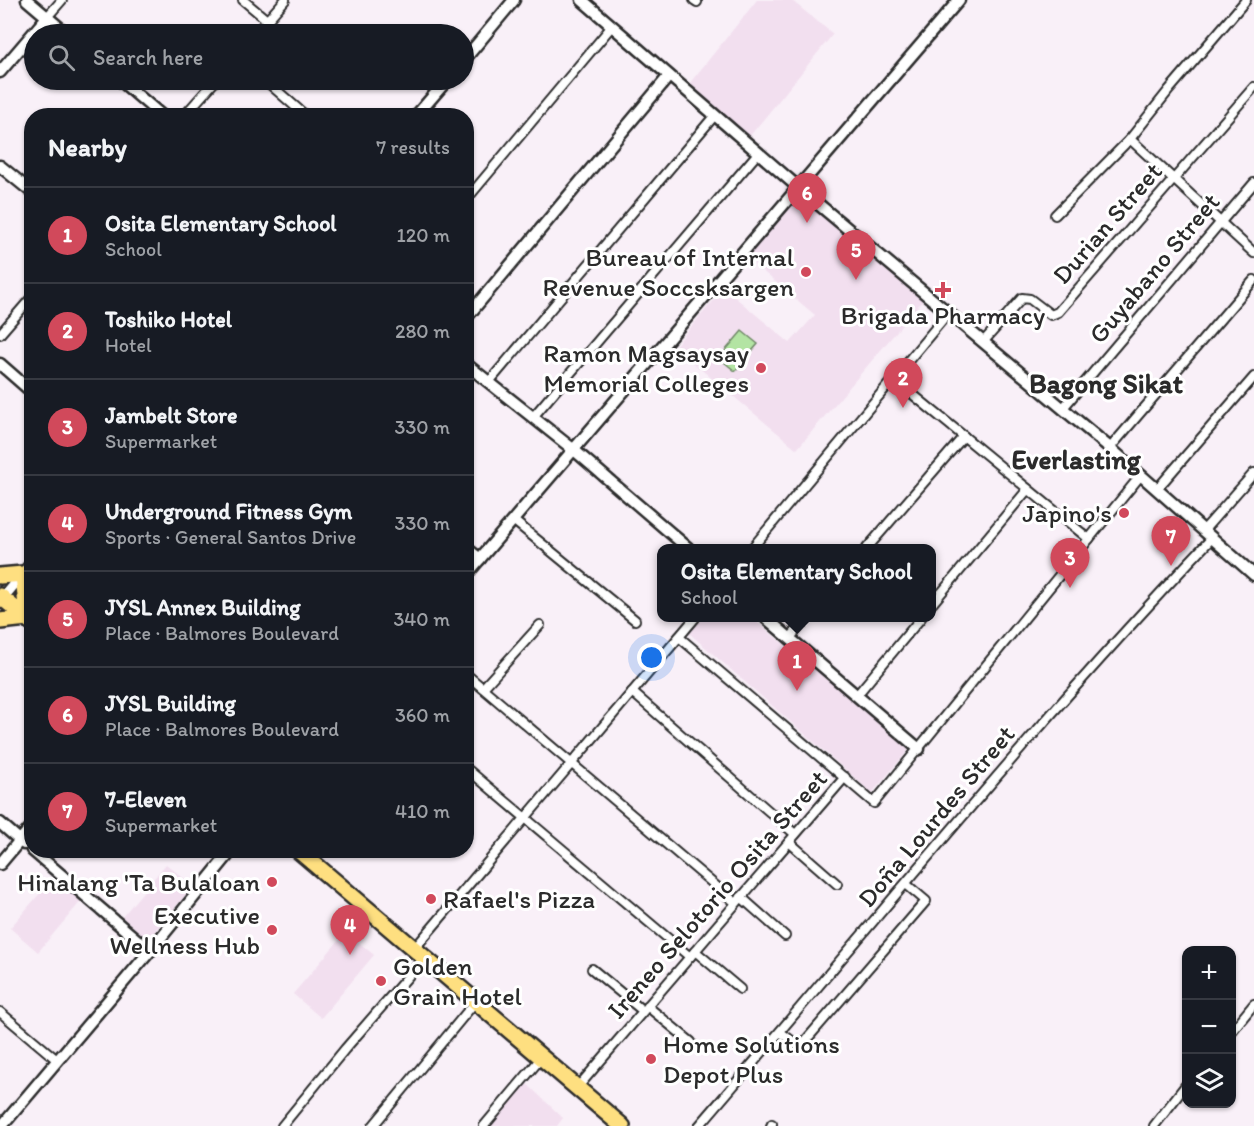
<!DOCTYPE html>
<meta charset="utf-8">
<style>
:root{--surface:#171b24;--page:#20242c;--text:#f1f3f6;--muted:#9ea1a6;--line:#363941;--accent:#d1495b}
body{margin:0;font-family:Itim,sans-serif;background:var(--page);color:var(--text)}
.controls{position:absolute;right:18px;bottom:18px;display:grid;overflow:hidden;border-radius:12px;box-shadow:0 2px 4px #0004}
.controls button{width:54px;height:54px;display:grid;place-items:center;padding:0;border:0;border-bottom:2px solid var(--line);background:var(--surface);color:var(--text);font:30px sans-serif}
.you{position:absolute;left:652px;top:658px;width:21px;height:21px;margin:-15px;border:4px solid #fff;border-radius:50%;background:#1a73e8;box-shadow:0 0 0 9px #1a73e833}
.badge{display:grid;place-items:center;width:39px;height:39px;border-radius:50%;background:var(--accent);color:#fff;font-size:20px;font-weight:700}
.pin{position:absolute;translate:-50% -50px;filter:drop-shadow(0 2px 3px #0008)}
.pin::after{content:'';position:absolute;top:32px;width:21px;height:18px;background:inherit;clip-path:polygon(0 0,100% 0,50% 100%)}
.popup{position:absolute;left:657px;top:544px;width:279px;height:78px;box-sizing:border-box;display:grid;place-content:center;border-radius:12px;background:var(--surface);filter:drop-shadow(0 2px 4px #0005);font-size:20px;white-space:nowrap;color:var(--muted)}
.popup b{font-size:22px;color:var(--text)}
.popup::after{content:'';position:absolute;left:50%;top:100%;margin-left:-12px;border:12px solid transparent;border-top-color:var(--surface)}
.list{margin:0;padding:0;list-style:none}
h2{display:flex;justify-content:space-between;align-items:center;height:78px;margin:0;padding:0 24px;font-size:26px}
h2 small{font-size:20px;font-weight:400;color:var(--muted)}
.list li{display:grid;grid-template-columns:39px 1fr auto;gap:18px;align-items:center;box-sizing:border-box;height:96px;padding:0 24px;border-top:2px solid var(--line)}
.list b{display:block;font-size:22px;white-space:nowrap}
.list p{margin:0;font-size:20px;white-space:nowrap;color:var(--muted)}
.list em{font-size:20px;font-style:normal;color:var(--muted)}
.icon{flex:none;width:33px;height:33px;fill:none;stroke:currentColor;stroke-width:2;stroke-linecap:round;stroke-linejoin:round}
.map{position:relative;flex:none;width:1254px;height:1126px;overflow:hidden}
.search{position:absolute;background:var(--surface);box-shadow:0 2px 4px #0004;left:24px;top:24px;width:450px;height:66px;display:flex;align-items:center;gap:15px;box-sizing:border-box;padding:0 21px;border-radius:33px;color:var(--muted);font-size:22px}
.panel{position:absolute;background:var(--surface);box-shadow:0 2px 4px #0004;left:24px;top:108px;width:450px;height:750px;border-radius:24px}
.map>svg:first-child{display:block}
</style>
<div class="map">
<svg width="1254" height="1126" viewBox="0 0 1254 1126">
<rect width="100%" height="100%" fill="#f9f0f8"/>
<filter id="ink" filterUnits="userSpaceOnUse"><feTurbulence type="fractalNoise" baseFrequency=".0167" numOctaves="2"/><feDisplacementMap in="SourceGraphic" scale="12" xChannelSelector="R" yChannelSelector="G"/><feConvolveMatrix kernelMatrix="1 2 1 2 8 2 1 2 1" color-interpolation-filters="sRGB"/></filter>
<g filter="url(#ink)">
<g fill="#f2dfef">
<path d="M757 0H791L833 34 749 137 689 84Z"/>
<path d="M800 195 924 299 797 449 674 347 724 288 790 343 815 315 747 258Z"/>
<path d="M703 618H752L910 748 872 793 689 633Z"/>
<path d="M166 864 193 886 148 939 122 917Z"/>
<path d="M54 877 82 900 38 952 10 928Z"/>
<path d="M346 932 374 955 321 1018 293 994Z"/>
<path d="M525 1082 563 1118 557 1126H488Z"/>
</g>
<path fill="#b3e4a3" stroke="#6f8867" stroke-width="1.5" d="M742 331 758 344 735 371 719 358Z"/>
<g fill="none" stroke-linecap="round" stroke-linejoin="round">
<defs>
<g id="street">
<path d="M243 0 267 20"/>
<path d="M694 0 697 2"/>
<path d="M47 17 62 0"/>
<path d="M255 34 285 0"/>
<path d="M265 80 306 116"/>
<path d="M184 116 216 80"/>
<path d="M1130 139 1254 253"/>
<path d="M466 200 612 26"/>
<path d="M1055 215 1130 139 1169 90 1246 0"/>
<path d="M0 334 32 297"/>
<path d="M984 341 1022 298 1030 299 1051 315 1058 312 1254 87"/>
<path d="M894 379 1089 539"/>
<path d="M489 382 715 115"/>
<path d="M1063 408 1254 183"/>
<path d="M533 417 758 153"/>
<path d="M1110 448 1254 280"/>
<path d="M1157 489 1254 377"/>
<path d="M513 520 635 620"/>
<path d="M1203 531 1254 473"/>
<path d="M752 548 949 312"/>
<path d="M867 548 964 436"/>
<path d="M932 604 1028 489"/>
<path d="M679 637 874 803 1141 475"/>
<path d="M790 638 807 618"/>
<path d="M466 674 736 903"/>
<path d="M483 688 540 625"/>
<path d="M632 692 795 834"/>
<path d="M857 695 921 618"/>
<path d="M466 768 690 957"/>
<path d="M789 842 837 884"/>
<path d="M741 897 785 936"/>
<path d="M414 949 695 618"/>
<path d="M695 951 740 989"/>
<path d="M592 969 643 1011"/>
<path d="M647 1006 691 1042"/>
<path d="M0 1012 57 1060"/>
<path d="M1232 1031 1254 1004"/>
<path d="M780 1032 800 1047 926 901 906 884"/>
<path d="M577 1088 845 777"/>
<path d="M282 1126 345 1049 424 958"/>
<path d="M373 1126 476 1001"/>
<path d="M484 1126 542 1057"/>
<path d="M699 1126C869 929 1032 727 1211 539"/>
<path d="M771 1126 772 1124"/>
<path d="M1154 1126 1186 1085"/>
</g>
<g id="secondary">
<path d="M27 0 67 34"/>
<path d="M582 0 799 188 1110 448 1254 575"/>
<path d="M464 60 514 0"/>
<path d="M0 72 47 17"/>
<path d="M120 80 162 116"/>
<path d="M416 116 447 80"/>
<path d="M0 166 32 192"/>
<path d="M466 318 669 76"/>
<path d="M0 364 32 392"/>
<path d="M466 364 574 450 688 548"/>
<path d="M466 548 480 559"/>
<path d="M466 575 959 0"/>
<path d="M0 601 32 563"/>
<path d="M766 618 919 749"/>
<path d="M0 823 24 844"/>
<path d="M32 850 150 951"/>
<path d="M0 864 32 826"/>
<path d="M2 1126 150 951 232 850"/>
</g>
<g id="highway">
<path d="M0 576 23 574 27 618"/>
<path d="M0 596 30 621"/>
<path d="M0 621 27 618"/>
<path d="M298 850 622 1126"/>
</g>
</defs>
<use href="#street" stroke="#2b2b2b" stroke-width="12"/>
<use href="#secondary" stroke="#2b2b2b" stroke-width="15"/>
<use href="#highway" stroke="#2b2b2b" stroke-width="20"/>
<use href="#street" stroke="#fff" stroke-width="8"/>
<use href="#secondary" stroke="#fff" stroke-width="10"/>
<use href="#highway" stroke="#fedf80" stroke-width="15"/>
</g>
</g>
<g fill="#d1495b" stroke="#fff" stroke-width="2">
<circle cx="806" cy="272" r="6"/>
<path d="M940 281h6v6h6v6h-6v6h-6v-6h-6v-6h6z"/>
<circle cx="761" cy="368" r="6"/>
<circle cx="1124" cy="513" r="6"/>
<circle cx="272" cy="882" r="6"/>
<circle cx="431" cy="899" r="6"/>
<circle cx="272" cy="930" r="6"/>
<circle cx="381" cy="981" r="6"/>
<circle cx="651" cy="1059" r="6"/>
</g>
<g text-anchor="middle" stroke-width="6" stroke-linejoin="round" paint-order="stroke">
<g font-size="26" fill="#2b2b2b" stroke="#fff">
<text transform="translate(1107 223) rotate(-49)" y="9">Durian Street</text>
<text transform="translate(1154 268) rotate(-50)" y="9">Guyabano Street</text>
<text transform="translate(936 816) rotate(-50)" y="9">Doña Lourdes Street</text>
<text transform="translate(717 894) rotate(-49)" y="9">Ireneo Selotorio Osita Street</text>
</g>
<g font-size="26" fill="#2b2b2b" stroke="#fff" text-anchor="end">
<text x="794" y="266">Bureau of Internal<tspan x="794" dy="30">Revenue Soccsksargen</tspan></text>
<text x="943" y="324" text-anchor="middle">Brigada Pharmacy</text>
<text x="749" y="362">Ramon Magsaysay<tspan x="749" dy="30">Memorial Colleges</tspan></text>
<text x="1112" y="522">Japino's</text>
<text x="260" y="891">Hinalang 'Ta Bulaloan</text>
<text x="443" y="908" text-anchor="start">Rafael's Pizza</text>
<text x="260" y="924">Executive<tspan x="260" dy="30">Wellness Hub</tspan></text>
<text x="393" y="975" text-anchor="start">Golden<tspan x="393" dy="30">Grain Hotel</tspan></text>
<text x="663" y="1053" text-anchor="start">Home Solutions<tspan x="663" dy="30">Depot Plus</tspan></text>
</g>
<g font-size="27" font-weight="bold" fill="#2b2b2b" stroke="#fff">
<text x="1106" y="393">Bagong Sikat</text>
<text x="1076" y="469">Everlasting</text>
</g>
</g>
</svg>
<div class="controls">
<button>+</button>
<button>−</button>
<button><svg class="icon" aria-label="layers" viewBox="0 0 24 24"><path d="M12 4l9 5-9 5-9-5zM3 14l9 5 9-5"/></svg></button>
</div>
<div class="you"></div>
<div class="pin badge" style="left:797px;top:691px">1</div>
<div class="popup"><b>Osita Elementary School</b>School</div>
<div class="pin badge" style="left:903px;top:408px">2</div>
<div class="pin badge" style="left:1070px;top:588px">3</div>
<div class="pin badge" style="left:350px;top:955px">4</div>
<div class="pin badge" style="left:856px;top:280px">5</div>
<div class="pin badge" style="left:807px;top:223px">6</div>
<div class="pin badge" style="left:1171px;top:566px">7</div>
<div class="search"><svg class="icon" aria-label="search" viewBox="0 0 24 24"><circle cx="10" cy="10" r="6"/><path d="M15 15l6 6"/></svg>Search here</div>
<section class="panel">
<h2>Nearby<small>7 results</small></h2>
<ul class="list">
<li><span class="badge">1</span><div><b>Osita Elementary School</b><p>School</p></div><em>120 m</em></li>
<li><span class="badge">2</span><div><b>Toshiko Hotel</b><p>Hotel</p></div><em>280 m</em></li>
<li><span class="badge">3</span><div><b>Jambelt Store</b><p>Supermarket</p></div><em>330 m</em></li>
<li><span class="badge">4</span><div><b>Underground Fitness Gym</b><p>Sports · General Santos Drive</p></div><em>330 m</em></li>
<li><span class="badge">5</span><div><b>JYSL Annex Building</b><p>Place · Balmores Boulevard</p></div><em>340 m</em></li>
<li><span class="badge">6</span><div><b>JYSL Building</b><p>Place · Balmores Boulevard</p></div><em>360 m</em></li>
<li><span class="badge">7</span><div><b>7-Eleven</b><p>Supermarket</p></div><em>410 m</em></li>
</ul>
</section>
</div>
